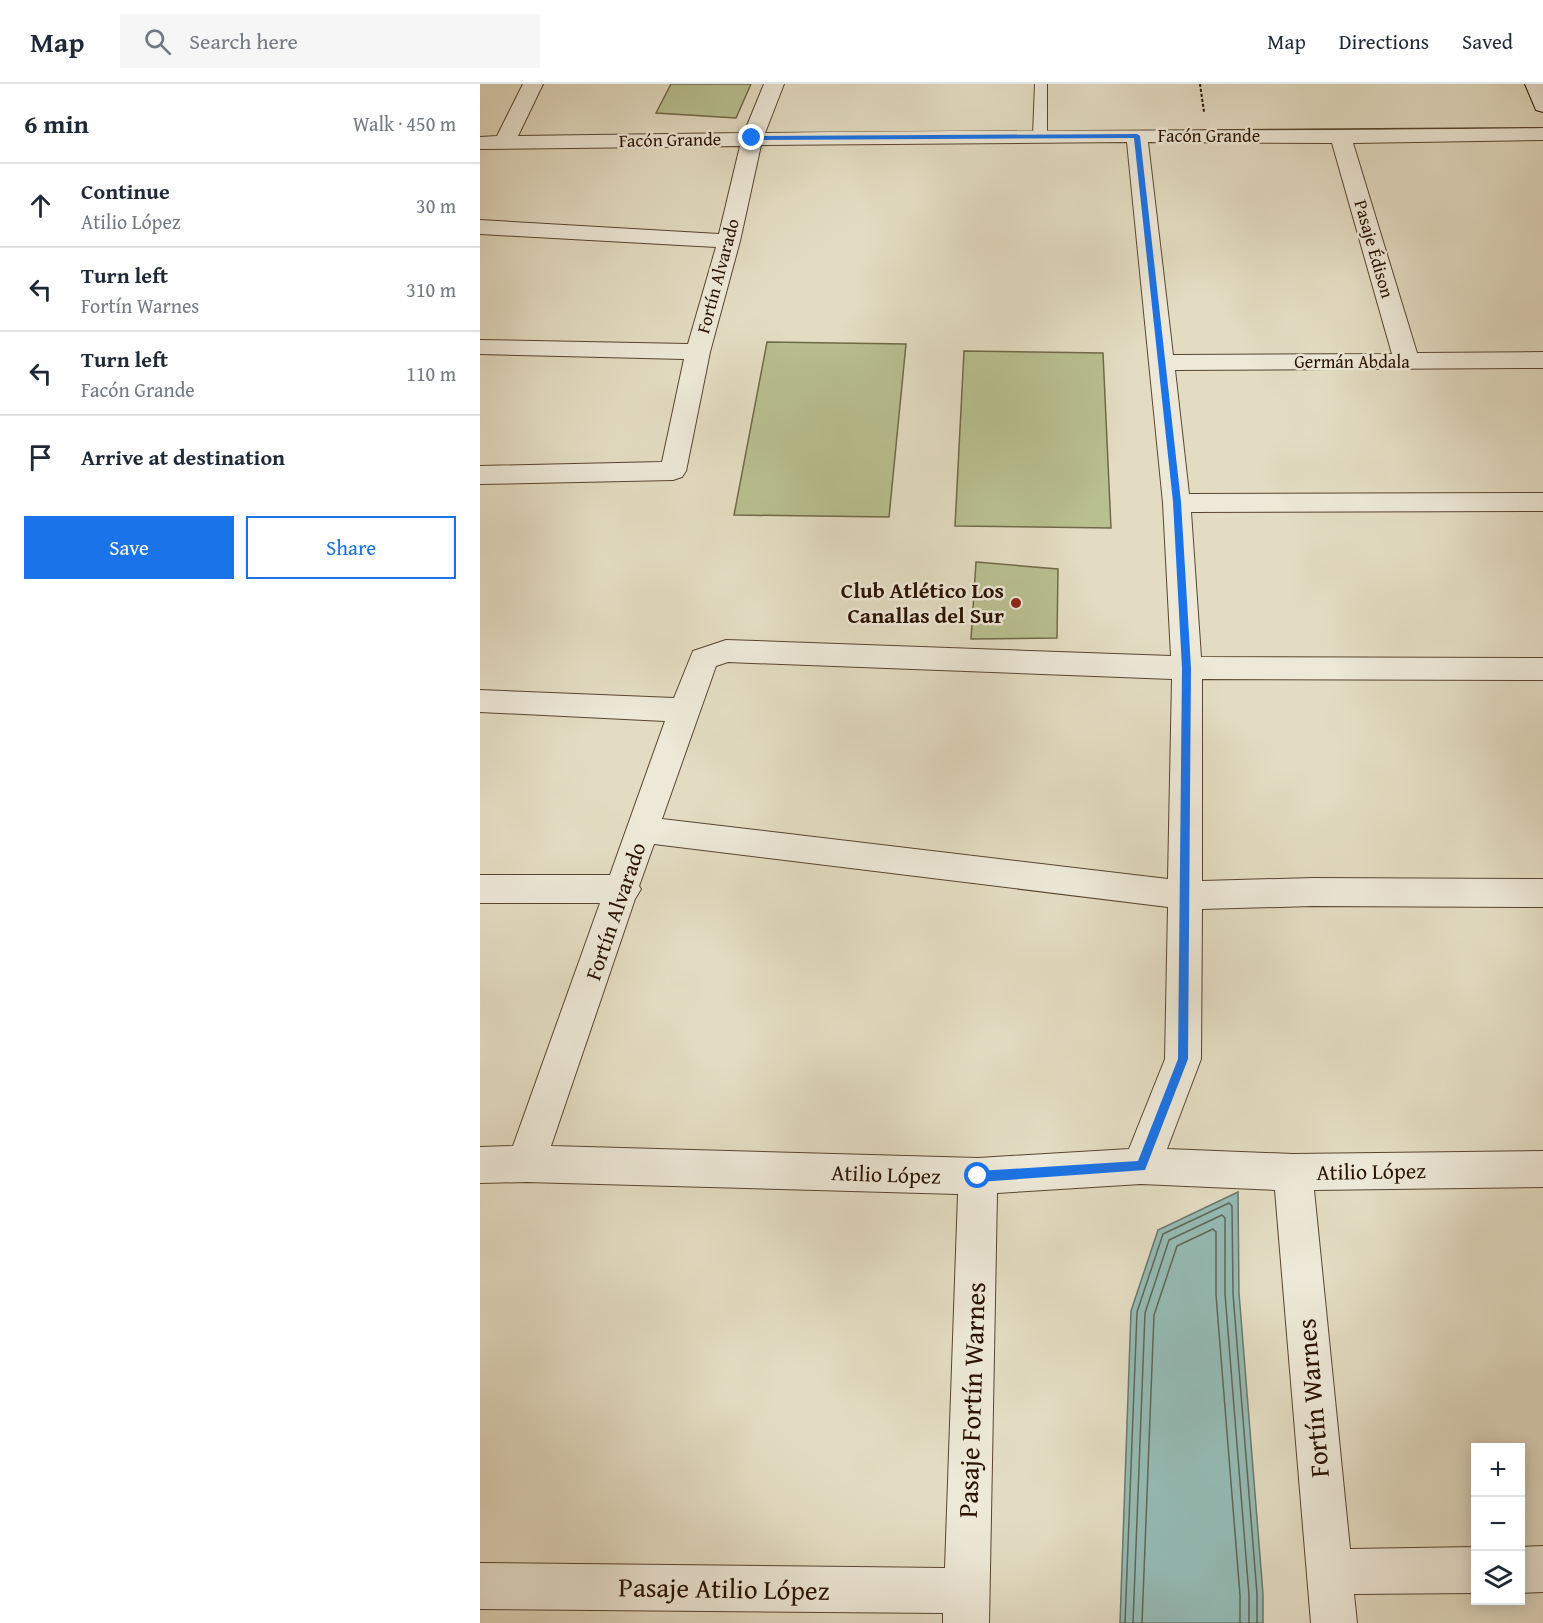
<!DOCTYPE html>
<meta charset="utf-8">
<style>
:root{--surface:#fff;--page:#f6f6f7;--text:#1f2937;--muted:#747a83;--line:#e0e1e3;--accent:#1a73e8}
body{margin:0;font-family:"Gentium Book Plus",serif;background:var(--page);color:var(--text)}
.controls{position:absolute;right:18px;bottom:18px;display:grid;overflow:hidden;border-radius:0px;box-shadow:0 3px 15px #0003}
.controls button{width:54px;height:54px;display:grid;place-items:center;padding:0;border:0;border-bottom:2px solid var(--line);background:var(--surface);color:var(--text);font:30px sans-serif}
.stop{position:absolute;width:18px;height:18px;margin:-14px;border:4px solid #1a73e8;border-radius:50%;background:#fff}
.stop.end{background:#1a73e8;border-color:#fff;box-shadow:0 2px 6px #0008}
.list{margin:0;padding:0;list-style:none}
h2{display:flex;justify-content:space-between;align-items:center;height:78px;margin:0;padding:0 24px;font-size:26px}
h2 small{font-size:20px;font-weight:400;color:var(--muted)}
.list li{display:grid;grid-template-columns:39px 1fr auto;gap:18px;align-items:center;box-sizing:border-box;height:84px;padding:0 24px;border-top:2px solid var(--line)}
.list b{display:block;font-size:22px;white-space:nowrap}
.list p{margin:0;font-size:20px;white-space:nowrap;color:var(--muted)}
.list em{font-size:20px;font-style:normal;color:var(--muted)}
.actions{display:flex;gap:12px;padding:18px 24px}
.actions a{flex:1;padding:14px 0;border:2px solid var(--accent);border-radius:0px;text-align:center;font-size:21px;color:var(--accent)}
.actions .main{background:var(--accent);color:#fff}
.icon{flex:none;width:33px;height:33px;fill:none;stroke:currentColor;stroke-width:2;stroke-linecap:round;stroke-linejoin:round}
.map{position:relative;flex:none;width:1063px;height:1539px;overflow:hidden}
header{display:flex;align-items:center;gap:36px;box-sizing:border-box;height:84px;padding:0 30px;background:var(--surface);border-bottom:2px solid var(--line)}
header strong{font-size:28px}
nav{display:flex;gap:33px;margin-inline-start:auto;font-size:21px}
.search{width:420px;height:54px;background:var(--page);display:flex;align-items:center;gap:15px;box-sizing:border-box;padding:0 21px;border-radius:0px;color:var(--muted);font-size:22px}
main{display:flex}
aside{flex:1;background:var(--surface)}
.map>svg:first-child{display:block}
</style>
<header>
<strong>Map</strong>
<div class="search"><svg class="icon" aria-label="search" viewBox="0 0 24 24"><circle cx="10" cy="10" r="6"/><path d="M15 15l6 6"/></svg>Search here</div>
<nav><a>Map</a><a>Directions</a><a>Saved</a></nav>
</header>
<main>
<aside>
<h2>6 min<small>Walk · 450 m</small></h2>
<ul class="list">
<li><svg class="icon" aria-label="ahead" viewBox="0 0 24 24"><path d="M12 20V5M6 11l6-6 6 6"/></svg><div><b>Continue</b><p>Atilio López</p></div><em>30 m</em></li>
<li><svg class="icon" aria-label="left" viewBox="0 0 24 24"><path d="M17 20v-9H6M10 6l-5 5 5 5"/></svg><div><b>Turn left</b><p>Fortín Warnes</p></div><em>310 m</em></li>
<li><svg class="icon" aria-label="left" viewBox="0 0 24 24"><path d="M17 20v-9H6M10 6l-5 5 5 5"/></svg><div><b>Turn left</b><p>Facón Grande</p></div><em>110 m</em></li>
<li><svg class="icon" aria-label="arrive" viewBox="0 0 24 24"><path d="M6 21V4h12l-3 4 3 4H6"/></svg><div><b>Arrive at destination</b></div></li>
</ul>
<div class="actions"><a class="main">Save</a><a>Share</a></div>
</aside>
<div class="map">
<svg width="1063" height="1539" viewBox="0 0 1063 1539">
<rect width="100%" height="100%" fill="#e3dcc2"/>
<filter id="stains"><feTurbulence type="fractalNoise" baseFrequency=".00333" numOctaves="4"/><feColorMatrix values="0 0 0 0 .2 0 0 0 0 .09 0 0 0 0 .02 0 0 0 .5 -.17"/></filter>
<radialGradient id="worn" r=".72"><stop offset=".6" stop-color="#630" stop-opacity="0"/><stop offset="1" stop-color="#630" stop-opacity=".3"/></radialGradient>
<g fill="#b8bf90" stroke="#706948" stroke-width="1.5">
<path d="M191 0H271L256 34 176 29Z"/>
<path d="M287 258 426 260 409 433 254 431Z"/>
<path d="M484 267 623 269 631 444 475 442Z"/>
<path d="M496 478 578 485 577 554 491 555Z"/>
</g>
<path fill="#95bbb5" stroke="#6a786d" stroke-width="1.5" d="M758 1108 759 1209 783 1510V1539H640L651 1227 678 1146Z"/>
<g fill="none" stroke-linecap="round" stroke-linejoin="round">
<g stroke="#5f675a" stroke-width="1.5">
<path d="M645 1539 657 1228 683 1150 749 1119 752 1122 753 1210 777 1510V1539"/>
<path d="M653 1539 665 1229 689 1156 742 1131 745 1134V1210L769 1511V1539"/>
<path d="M662 1539 674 1231 697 1162 733 1145 736 1148V1211L760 1511V1539"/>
</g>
<defs>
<path id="lane" d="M555 0H567V51L560 55 553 51Z"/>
<g id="street">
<path d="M43 0H63L38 52 264 49 284 0H304L285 49C544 45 804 48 1063 44V56L873 59 937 269 1063 268V284L695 286 709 410 1063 409V427L711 428 721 573 1063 574V596L722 595V797L833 794 1063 795V823L833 822 722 825 721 975 687 1065 813 1070 1063 1067V1103L834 1106 870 1465 996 1463V1509L874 1510 877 1539H831L795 1106 661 1100 517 1109 509 1539H463V1529L0 1525V1479L465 1484 478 1110 46 1098 0 1099V1063L33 1062 120 819H0V791H130L185 637 0 628V606L194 614 213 567 246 556 691 572 683 419 647 58 281 61 260 157 230 268 206 387 202 393 193 396 0 400V382L182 378 204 275 0 270V256L208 260 236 163 0 150V136L239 150 260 62 0 65V53L17 52ZM668 58 852 59 912 270 693 271ZM248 578 692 595 688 795 182 735 236 582ZM174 760 688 823 685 975 649 1065 498 1074 71 1062 155 815 161 805 159 802Z"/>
<path d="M1063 1462V1508L1040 1509V1463Z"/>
</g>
<path id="secondary" d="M1045 0H1063V28L1056 26Z"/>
</defs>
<use href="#lane" stroke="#584530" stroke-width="2"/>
<use href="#street" stroke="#584530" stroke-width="2"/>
<use href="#secondary" stroke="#291300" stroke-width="2"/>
<path stroke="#291300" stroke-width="2" stroke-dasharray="3 2" stroke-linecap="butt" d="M720 0 724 28"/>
<use href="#lane" fill="#ede8d7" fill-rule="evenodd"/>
<use href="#street" fill="#ede8d7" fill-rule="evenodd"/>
<use href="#secondary" fill="#ede8d7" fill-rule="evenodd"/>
</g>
<path fill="#1a73e8" d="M657 50 660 52 701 418 711 584 708 975 665 1086 498 1098 493 1092 498 1087 658 1077 698 975 702 584 693 418 654 54 272 56 269 54 272 52Z"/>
<circle fill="#8f2418" stroke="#ede8d7" stroke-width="2" cx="536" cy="519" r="6"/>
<g text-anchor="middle" stroke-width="5" stroke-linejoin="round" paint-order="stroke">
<g font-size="18" fill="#291300" stroke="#ede8d7">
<text x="729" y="58">Facón Grande</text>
<text transform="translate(190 56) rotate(-1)" y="6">Facón Grande</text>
<text transform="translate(894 165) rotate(74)" y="6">Pasaje Édison</text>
<text transform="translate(238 192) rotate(-75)" y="6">Fortín Alvarado</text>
<text x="872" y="284">Germán Abdala</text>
</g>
<g font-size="22" font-weight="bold" fill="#291300" stroke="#ede8d7" text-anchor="end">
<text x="524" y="514">Club Atlético Los<tspan x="524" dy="25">Canallas del Sur</tspan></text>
</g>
<g font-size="22" fill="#291300" stroke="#ede8d7">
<text transform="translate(135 827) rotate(-71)" y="8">Fortín Alvarado</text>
<text transform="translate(891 1087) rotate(-1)" y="8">Atilio López</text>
<text transform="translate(406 1090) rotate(2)" y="8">Atilio López</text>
</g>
<g font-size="27" fill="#291300" stroke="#ede8d7">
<text transform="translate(833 1314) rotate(-95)" y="9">Fortín Warnes</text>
<text transform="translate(492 1316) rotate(-88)" y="9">Pasaje Fortín Warnes</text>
<text transform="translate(244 1505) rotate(1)" y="9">Pasaje Atilio López</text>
</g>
</g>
<rect width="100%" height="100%" filter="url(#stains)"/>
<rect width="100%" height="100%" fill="url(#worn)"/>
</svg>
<div class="controls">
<button>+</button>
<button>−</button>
<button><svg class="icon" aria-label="layers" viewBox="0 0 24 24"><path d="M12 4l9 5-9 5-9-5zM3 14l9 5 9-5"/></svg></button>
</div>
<div class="stop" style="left:498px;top:1092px"></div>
<div class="stop end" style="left:272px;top:54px"></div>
</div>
</main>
